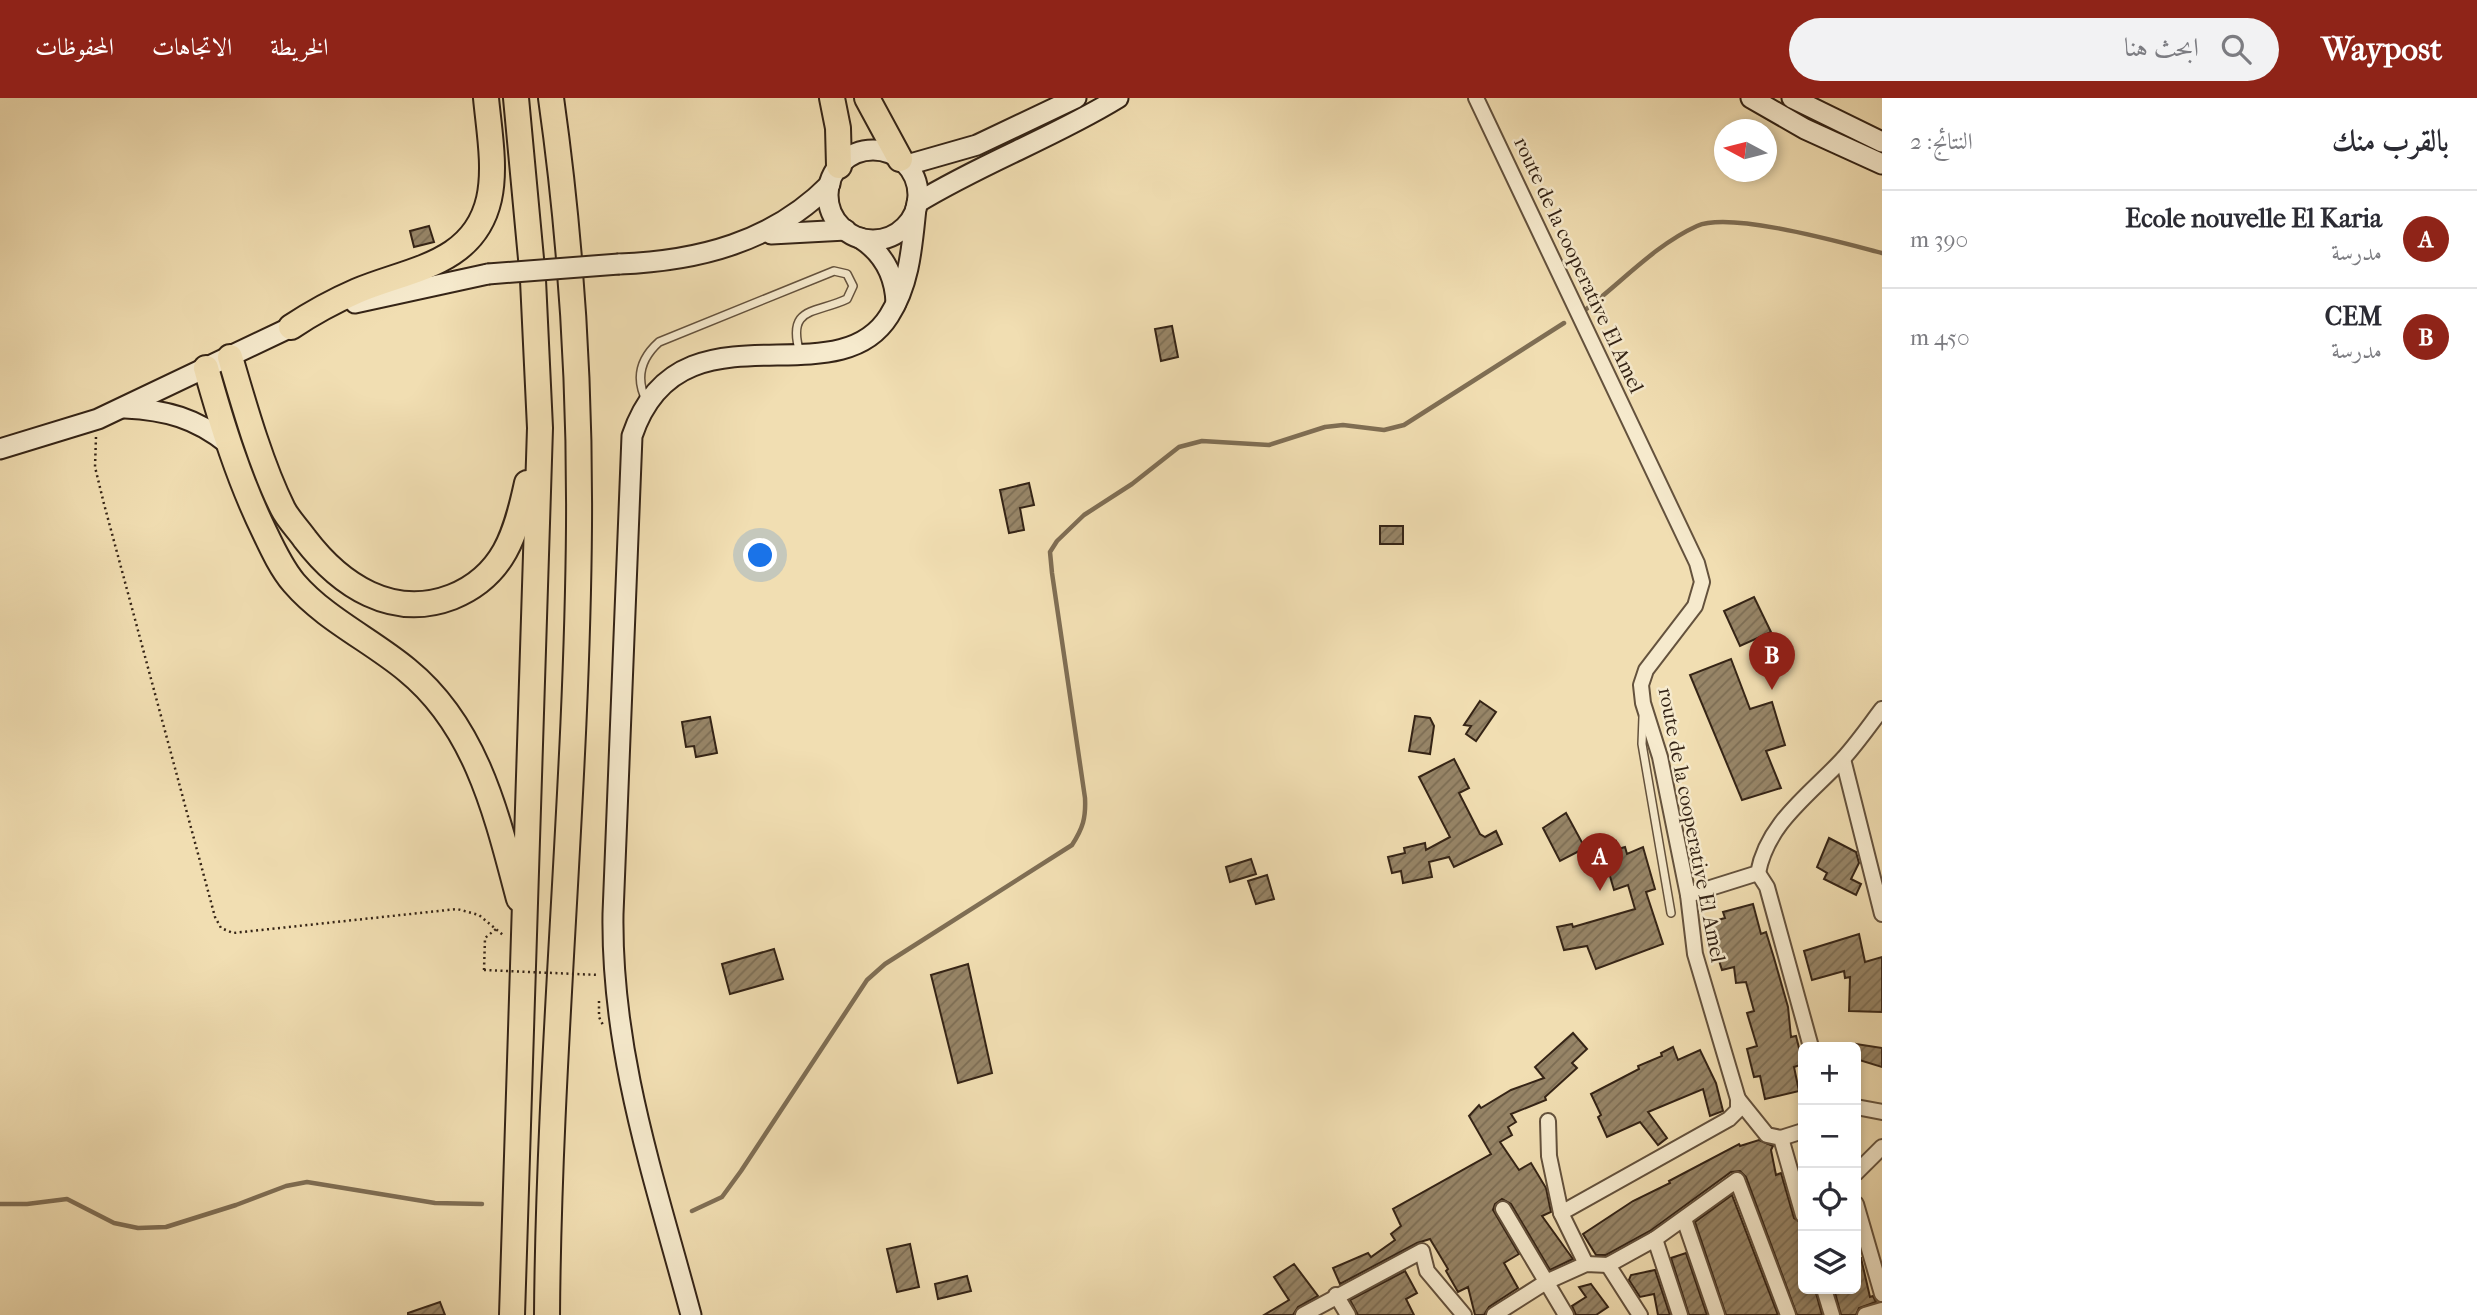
<!DOCTYPE html>
<html lang="ar">
<meta charset="utf-8">
<style>
:root{--surface:#fff;--page:#f2f2f3;--text:#2b2b33;--muted:#7c7c81;--line:#e1e1e2;--accent:#8f2418}
body{margin:0;font-family:"IM FELL French Canon",Amiri,serif;background:var(--page);color:var(--text);direction:rtl}
.controls{position:absolute;right:21px;bottom:21px;display:grid;overflow:hidden;border-radius:10px;box-shadow:0 4px 10px #0003}
.controls button{width:63px;height:63px;display:grid;place-items:center;padding:0;border:0;border-bottom:2px solid var(--line);background:var(--surface);color:var(--text);font:35px sans-serif}
.compass{position:absolute;left:1714px;top:21px;width:63px;height:63px;border-radius:50%;background:var(--surface);box-shadow:0 4px 10px #0003;rotate:277deg}
.you{position:absolute;left:761px;top:458px;width:24px;height:24px;margin:-18px;border:5px solid #fff;border-radius:50%;background:#1a73e8;box-shadow:0 0 0 10px #1a73e833}
.badge{display:grid;place-items:center;width:46px;height:46px;border-radius:50%;background:var(--accent);color:#fff;font-size:23px;font-weight:700}
.pin{position:absolute;translate:-50% -58px;filter:drop-shadow(0 2px 4px #0008)}
.pin::after{content:'';position:absolute;top:37px;width:24px;height:21px;background:inherit;clip-path:polygon(0 0,100% 0,50% 100%)}
.list{margin:0;padding:0;list-style:none}
h2{display:flex;justify-content:space-between;align-items:center;height:91px;margin:0;padding:0 28px;font-size:30px}
h2 small{font-size:23px;font-weight:400;color:var(--muted)}
.list li{display:grid;grid-template-columns:46px 1fr auto;gap:21px;align-items:center;box-sizing:border-box;height:98px;padding:0 28px;border-top:2px solid var(--line)}
.list b{display:block;font-size:26px;white-space:nowrap}
.list p{margin:0;font-size:23px;white-space:nowrap;color:var(--muted)}
.list em{font-size:23px;font-style:normal;color:var(--muted)}
.icon{flex:none;width:38px;height:38px;fill:none;stroke:currentColor;stroke-width:2;stroke-linecap:round;stroke-linejoin:round}
.map{position:relative;flex:none;width:1882px;height:1217px;overflow:hidden;direction:ltr}
header{display:flex;align-items:center;gap:42px;box-sizing:border-box;height:98px;padding:0 35px;background:var(--accent);color:#fff}
header strong{font-size:33px}
nav{display:flex;gap:38px;margin-inline-start:auto;font-size:24px}
.search{width:490px;height:63px;background:var(--page);display:flex;align-items:center;gap:18px;box-sizing:border-box;padding:0 24px;border-radius:38px;color:var(--muted);font-size:26px}
main{display:flex}
aside{flex:1;background:var(--surface)}
.map>svg:first-child{display:block}
</style>
<header>
<strong>Waypost</strong>
<div class="search"><svg class="icon" aria-label="search" viewBox="0 0 24 24"><circle cx="10" cy="10" r="6"/><path d="M15 15l6 6"/></svg>ابحث هنا</div>
<nav><a>الخريطة</a><a>الاتجاهات</a><a>المحفوظات</a></nav>
</header>
<main>
<aside>
<h2>بالقرب منك<small>النتائج: 2</small></h2>
<ul class="list">
<li><span class="badge">A</span><div><b>Ecole nouvelle El Karia</b><p>مدرسة</p></div><em>390 m</em></li>
<li><span class="badge">B</span><div><b>CEM</b><p>مدرسة</p></div><em>450 m</em></li>
</ul>
</aside>
<div class="map">
<svg width="1882" height="1217" viewBox="0 0 1882 1217">
<defs>
<pattern id="building-hatch" width="6" height="6" patternUnits="userSpaceOnUse" patternTransform="scale(1.75)"><rect width="6" height="6" fill="#978567"/><path d="M-1 1l2-2M0 6l6-6M5 7l2-2" fill="none" stroke="#7c6d54"/></pattern>
</defs>
<rect width="100%" height="100%" fill="#f1deb2"/>
<filter id="stains"><feTurbulence type="fractalNoise" baseFrequency=".00286" numOctaves="4"/><feColorMatrix values="0 0 0 0 .2 0 0 0 0 .09 0 0 0 0 .02 0 0 0 .5 -.17"/></filter>
<radialGradient id="worn" r=".72"><stop offset=".6" stop-color="#630" stop-opacity="0"/><stop offset="1" stop-color="#630" stop-opacity=".3"/></radialGradient>
<g fill="none" stroke-linecap="round" stroke-linejoin="round">
<g stroke="#7f6e54" stroke-width="4.5">
<path d="M1585 212C1622 184 1655 147 1697 128 1731 113 1843 145 1882 155"/>
<path d="M0 1106H27L67 1101 114 1125 138 1130 166 1129 236 1107 286 1088 307 1084 435 1105 482 1106"/>
<path d="M692 1113 722 1099 741 1073 867 882 885 866 1072 747C1083 730 1086 720 1085 700L1052 475 1050 454 1057 443 1084 417 1132 386 1179 349 1202 343 1269 347 1325 329 1343 327 1384 332 1404 327 1564 225"/>
</g>
</g>
<g fill="url(#building-hatch)" stroke="#352416" stroke-width="2">
<path d="M429 128 434 144 414 149 410 133Z"/>
<path d="M1172 228 1178 259 1161 263 1155 231Z"/>
<path d="M1029 385 1034 407 1020 410 1024 432 1009 435 1000 392Z"/>
<rect x="1380" y="428" width="23" height="18"/>
<path d="M1754 499 1771 534 1740 548 1724 513Z"/>
<path d="M1731 561 1750 611 1772 604 1785 647 1766 653 1781 690 1742 702 1690 577Z"/>
<path d="M1480 603 1496 614 1476 643 1466 636 1471 628 1464 627Z"/>
<path d="M1415 618 1430 620 1434 628 1430 656 1409 653Z"/>
<path d="M710 619 717 655 696 659 694 648 686 649 682 624Z"/>
<path d="M1454 661 1469 690 1459 695 1480 736 1485 739 1496 733 1502 746 1454 769 1449 759 1429 764 1432 779 1403 785 1401 773 1392 775 1388 759 1405 755 1404 750 1425 745 1426 752 1450 739 1419 679Z"/>
<path d="M1566 715 1585 750 1560 763 1543 730Z"/>
<path d="M1829 740 1856 754 1859 765 1851 781 1861 786 1856 797 1824 781 1827 775 1817 769Z"/>
<path d="M1616 743 1618 751 1625 749 1627 756 1643 749 1655 791 1646 794 1663 846 1596 871 1587 848 1564 852 1557 829 1572 826 1573 829 1635 811 1628 787 1614 792 1601 747Z"/>
<path d="M1251 761 1256 776 1230 784 1226 769Z"/>
<path d="M1267 777 1274 801 1256 806 1248 783Z"/>
<path d="M1753 806 1761 836 1766 834 1774 860 1788 909 1791 939 1796 938 1803 966 1794 969 1799 993 1765 1001 1760 978 1754 979 1747 951 1757 948 1747 915 1754 913 1746 884 1736 885 1734 869 1722 872 1707 825 1725 820 1723 814Z"/>
<path d="M1859 836 1865 864 1882 859V914L1849 913 1850 879 1845 880 1844 873 1812 882 1804 853Z"/>
<path d="M774 851 783 881 730 896 722 866Z"/>
<path d="M968 866 992 975 958 985 931 877Z"/>
<path d="M1573 935 1587 951 1572 965 1577 970 1545 999 1546 1002 1511 1016 1516 1024 1508 1029 1512 1037 1500 1044 1519 1072 1531 1065 1546 1090 1551 1114 1542 1118 1573 1161 1550 1172 1511 1106 1502 1101 1495 1106 1493 1112 1519 1156 1504 1165 1518 1190 1489 1209 1484 1217H1475L1468 1189 1458 1194 1446 1173 1448 1171 1430 1141 1417 1145 1340 1186 1333 1170 1368 1155 1371 1159 1395 1142 1391 1136 1401 1128 1393 1111 1491 1056 1469 1018 1479 1007 1481 1010 1511 992 1544 980 1535 969Z"/>
<path d="M1856 946 1882 950V969L1856 961Z"/>
<path d="M1673 949 1678 962 1700 952 1716 985 1723 1013 1710 1018 1703 991 1648 1014 1667 1040 1658 1047 1640 1024 1607 1039 1598 1019 1601 1017 1591 996 1639 971 1638 968 1662 958 1661 955Z"/>
<path d="M1759 1042 1773 1048 1771 1052 1776 1077 1781 1075 1794 1120 1803 1126V1191H1815L1822 1217H1797L1746 1079 1740 1073 1731 1074 1650 1133 1606 1157H1596L1583 1136 1633 1103 1670 1085 1669 1083 1739 1046 1740 1048Z"/>
<path d="M1732 1097 1778 1217H1726L1695 1124Z"/>
<path d="M910 1146 919 1189 897 1194 887 1151Z"/>
<path d="M1686 1155 1707 1217H1689L1671 1160Z"/>
<path d="M1856 1160H1861L1870 1199 1873 1198 1876 1204 1859 1210 1856 1217H1841L1834 1191H1856Z"/>
<path d="M1294 1166 1318 1198 1298 1209 1293 1217H1264L1289 1202 1274 1179Z"/>
<path d="M1655 1172 1670 1217H1658L1654 1196 1640 1199 1629 1182 1631 1177Z"/>
<path d="M1405 1173 1417 1195 1406 1201 1414 1217H1358L1350 1202Z"/>
<path d="M967 1178 971 1193 938 1201 935 1186Z"/>
<path d="M1591 1186 1608 1209 1596 1217H1576L1572 1208 1586 1199 1579 1189Z"/>
<path d="M440 1204 445 1217H408V1215Z"/>
</g>
<g fill="none" stroke-linecap="round" stroke-linejoin="round">
<defs>
<g id="lane">
<path d="M647 304C635 281 640 261 659 244L834 173 847 176 853 188 847 201C815 216 786 208 800 255"/>
<path d="M1643 619 1642 646 1671 815"/>
</g>
<g id="street">
<path d="M1476 0 1697 465 1702 484 1695 508 1646 572 1641 587 1643 605 1660 659 1688 797 1695 856 1738 1001V1012L1729 1021 1561 1115 1586 1166"/>
<path d="M1843 661 1882 816"/>
<path d="M1758 775 1767 789 1811 949"/>
<path d="M1688 797 1758 775C1767 726 1808 698 1841 663 1856 647 1869 628 1882 611"/>
<path d="M1738 1001 1767 1037 1781 1040 1803 1117"/>
<path d="M1856 1009 1882 1014"/>
<path d="M1548 1023 1549 1058 1561 1115"/>
<path d="M1781 1040 1803 1033"/>
<path d="M1856 1075 1882 1049"/>
<path d="M1856 1106 1882 1196"/>
<path d="M1503 1111 1566 1217"/>
<path d="M1684 1121 1717 1217"/>
<path d="M1655 1141 1680 1217"/>
<path d="M1608 1167 1640 1217"/>
<path d="M1824 1191 1832 1217"/>
<path d="M1336 1197 1348 1217"/>
<path d="M1303 1217 1422 1153 1427 1173 1464 1217"/>
<path d="M1494 1217 1546 1184 1586 1166 1608 1167 1655 1141 1737 1082 1788 1217"/>
<path d="M1865 1217 1882 1212"/>
</g>
<g id="secondary">
<path d="M1751 0 1805 31 1882 66"/>
<path d="M1792 0 1882 44"/>
<circle cx="873" cy="97" r="45"/>
<path d="M907 67 977 47 1076 0"/>
<path d="M917 105C982 65 1053 40 1118 0"/>
<path d="M771 136 846 132"/>
<path d="M860 140C883 155 895 176 896 205"/>
<path d="M619 166C698 163 773 144 830 86"/>
<path d="M355 205 488 176"/>
<path d="M125 310C166 312 196 320 228 346"/>
<path d="M0 351 98 321 304 223"/>
<path d="M691 1217C655 1082 611 957 613 816L632 338C679 197 835 304 889 218 910 185 912 148 916 110"/>
</g>
<g id="highway">
<path d="M832 0 838 30 839 68"/>
<path d="M867 0 900 61"/>
<path d="M291 229C312 215 334 203 357 193 409 171 474 167 489 101 496 70 489 32 486 0"/>
<path d="M230 259C244 307 261 367 283 411 288 421 298 431 305 441 340 487 392 522 452 499 504 478 516 436 527 385"/>
<path d="M206 270C222 327 239 382 265 435 273 452 282 471 294 485 325 521 371 542 407 572 477 629 497 718 519 801"/>
<path d="M512 1217 540 330 533 182 516 0"/>
<path d="M547 1217C549 954 577 691 579 428 580 285 571 141 551 0"/>
</g>
</defs>
<use href="#lane" stroke="#64523d" stroke-width="10"/>
<use href="#street" stroke="#64523d" stroke-width="18"/>
<use href="#secondary" stroke="#352416" stroke-width="23"/>
<use href="#highway" stroke="#352416" stroke-width="28"/>
<g stroke="#352416" stroke-width="2.5" stroke-dasharray="2 3.5" stroke-linecap="butt">
<path d="M96 339 95 369 104 406 215 819 221 830 233 835 457 811 479 817 503 837"/>
<path d="M484 872 485 840 496 831"/>
<path d="M599 903V919L604 929"/>
</g>
<use href="#lane" stroke="#f6eacd" stroke-width="7"/>
<use href="#street" stroke="#f6eacd" stroke-width="14"/>
<use href="#secondary" stroke="#f6eacd" stroke-width="19"/>
<use href="#highway" stroke="#f1deb2" stroke-width="24"/>
<defs>
<path id="secondary-bridge" d="M488 176 619 166"/>
</defs>
<use href="#secondary-bridge" stroke="#352416" stroke-width="23" stroke-linecap="butt"/>
<path stroke="#352416" stroke-width="2.5" stroke-dasharray="2 3.5" stroke-linecap="butt" d="M484 872 599 877"/>
<use href="#secondary-bridge" stroke="#f6eacd" stroke-width="19"/>
</g>
<g text-anchor="middle" stroke-width="5" stroke-linejoin="round" paint-order="stroke">
<g font-size="21" fill="#352416" stroke="#f6eacd">
<text transform="translate(1579 167) rotate(65)" y="7">route de la cooperative El Amel</text>
<text transform="translate(1692 727) rotate(79)" y="7">route de la cooperative El Amel</text>
</g>
</g>
<rect width="100%" height="100%" filter="url(#stains)"/>
<rect width="100%" height="100%" fill="url(#worn)"/>
</svg>
<div class="controls">
<button>+</button>
<button>−</button>
<button><svg class="icon" aria-label="locate" viewBox="0 0 24 24"><circle cx="12" cy="12" r="6"/><path d="M12 2v4M12 18v4M2 12h4M18 12h4"/></svg></button>
<button><svg class="icon" aria-label="layers" viewBox="0 0 24 24"><path d="M12 4l9 5-9 5-9-5zM3 14l9 5 9-5"/></svg></button>
</div>
<svg class="compass" viewBox="-18 -18 36 36"><path d="M0-13l5 13h-10z" fill="#e53935"/><path d="M0 13l5-13h-10z" fill="#7c7c81"/></svg>
<div class="you"></div>
<div class="pin badge" style="left:1600px;top:793px">A</div>
<div class="pin badge" style="left:1772px;top:592px">B</div>
</div>
</main>
